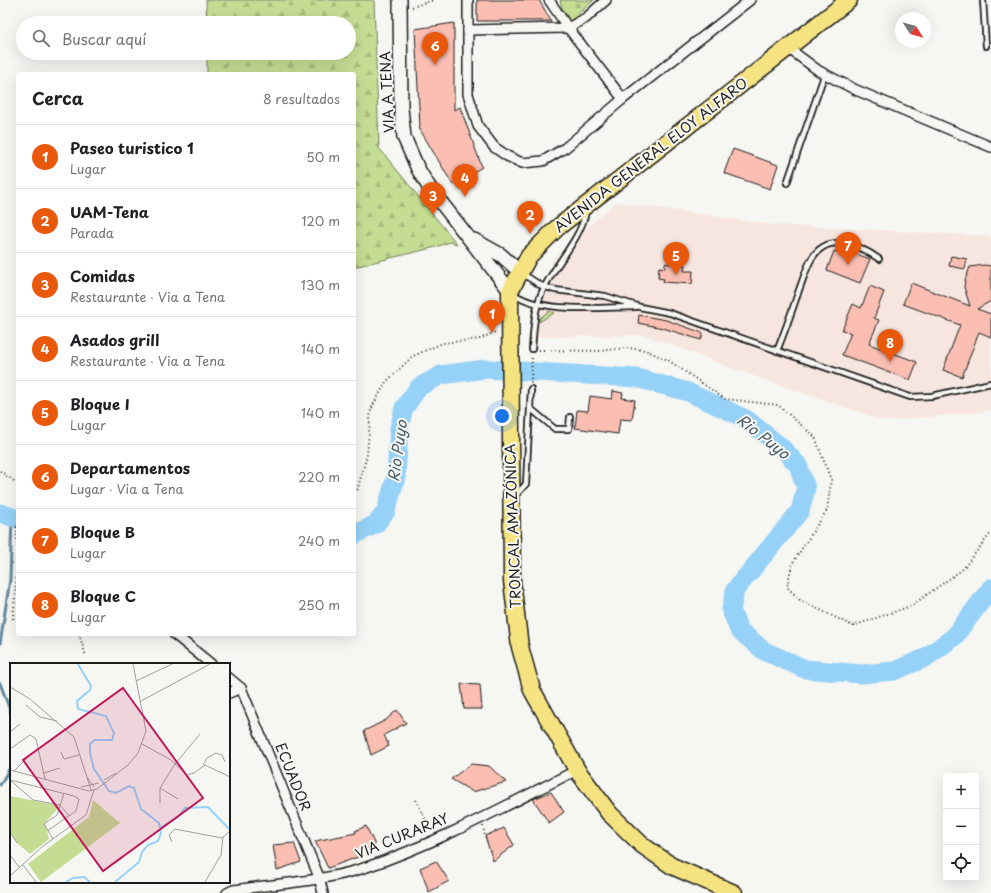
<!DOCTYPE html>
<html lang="es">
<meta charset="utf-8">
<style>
:root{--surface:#fff;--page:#f6f6f6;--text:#202124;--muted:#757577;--line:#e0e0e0;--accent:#ea580c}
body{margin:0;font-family:"Playpen Sans",sans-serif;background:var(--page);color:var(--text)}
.controls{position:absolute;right:12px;bottom:12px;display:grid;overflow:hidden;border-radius:4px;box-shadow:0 4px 16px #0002}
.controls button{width:36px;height:36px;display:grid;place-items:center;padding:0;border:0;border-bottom:1px solid var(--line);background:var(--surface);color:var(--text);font:20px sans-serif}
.compass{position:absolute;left:895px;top:12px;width:36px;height:36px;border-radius:50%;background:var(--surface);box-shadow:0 4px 16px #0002;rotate:126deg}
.you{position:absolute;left:502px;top:416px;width:14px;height:14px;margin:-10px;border:3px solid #fff;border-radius:50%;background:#1a73e8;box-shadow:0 0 0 6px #1a73e833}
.badge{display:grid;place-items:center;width:26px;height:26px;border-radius:50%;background:var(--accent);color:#fff;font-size:13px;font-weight:700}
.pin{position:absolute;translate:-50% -33px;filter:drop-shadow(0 1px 2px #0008)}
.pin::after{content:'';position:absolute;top:21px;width:14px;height:12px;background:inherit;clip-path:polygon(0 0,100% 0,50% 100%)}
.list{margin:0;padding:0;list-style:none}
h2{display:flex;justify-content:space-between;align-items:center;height:52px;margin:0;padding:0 16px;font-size:17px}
h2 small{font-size:13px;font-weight:400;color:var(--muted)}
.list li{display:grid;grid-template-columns:26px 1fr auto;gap:12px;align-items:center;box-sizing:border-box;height:64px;padding:0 16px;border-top:1px solid var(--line)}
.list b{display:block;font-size:15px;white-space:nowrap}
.list p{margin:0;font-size:13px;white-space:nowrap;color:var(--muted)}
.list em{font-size:13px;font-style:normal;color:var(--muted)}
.icon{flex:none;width:22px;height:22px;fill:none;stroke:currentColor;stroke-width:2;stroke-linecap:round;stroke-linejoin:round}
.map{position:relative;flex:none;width:991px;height:893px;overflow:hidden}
.search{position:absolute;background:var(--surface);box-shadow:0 4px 16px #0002;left:16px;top:16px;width:340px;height:44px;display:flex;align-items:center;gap:10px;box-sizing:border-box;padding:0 14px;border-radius:22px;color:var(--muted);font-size:15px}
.panel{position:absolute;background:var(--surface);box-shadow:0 4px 16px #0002;left:16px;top:72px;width:340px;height:564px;border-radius:4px}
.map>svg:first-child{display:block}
</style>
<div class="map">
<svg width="991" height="893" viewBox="0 0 991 893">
<defs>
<pattern id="forest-firs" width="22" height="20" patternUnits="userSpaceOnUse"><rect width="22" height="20" fill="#c5dd93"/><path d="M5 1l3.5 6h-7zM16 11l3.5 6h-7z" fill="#a9bd7e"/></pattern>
</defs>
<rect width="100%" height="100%" fill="#f6f6f2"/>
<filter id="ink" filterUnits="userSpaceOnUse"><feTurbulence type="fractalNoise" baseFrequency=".025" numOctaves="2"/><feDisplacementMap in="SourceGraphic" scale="8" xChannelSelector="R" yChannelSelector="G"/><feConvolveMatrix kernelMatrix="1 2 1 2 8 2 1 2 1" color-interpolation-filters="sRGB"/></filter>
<g filter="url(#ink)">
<path fill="#f7e6df" d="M616 202 775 225 991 236V411L885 421 753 376 645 335 535 337 537 315 553 259Z"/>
<path fill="#c5dd93" stroke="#707c58" d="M549 311 554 313 539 322 540 318Z"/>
<g fill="url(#forest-firs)" stroke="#707c58">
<path d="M206 0H374L379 148 457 244 450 242 436 247 354 267V74H207V53H349V23H207Z"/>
<path d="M560 0H594L566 25Z"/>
</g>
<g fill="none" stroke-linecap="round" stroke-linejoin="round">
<g stroke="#65899f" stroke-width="3">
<path d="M0 644 10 579 12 517"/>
<path d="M0 683 11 713"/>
<path d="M0 785 11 766"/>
</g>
<g stroke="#96d1f7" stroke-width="19">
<path d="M0 513 18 519"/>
<path d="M354 535 376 524 386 511 396 477 399 428 404 408 419 387 441 375 485 369 637 378 688 392 746 419 781 447 798 465 806 488 800 511 735 590 731 610 739 630 764 651 805 669 862 674 894 671 925 658 954 637 991 588"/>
</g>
</g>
<g fill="#fabfb2" stroke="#1c1c1c">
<path d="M477 0H539L551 21H477Z"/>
<path d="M454 23V110L460 107 482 167 453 185 419 128 420 127 415 29Z"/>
<path d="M733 149 778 165 770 189 724 173Z"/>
<path d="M845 250 870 259 860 283 827 270 834 251 844 254Z"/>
<path d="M951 256 967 259 965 269 949 266Z"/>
<path d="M670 262 680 263V265H685L684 271H693L692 284 663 282 664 279 658 278 659 267 665 268V263L670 264Z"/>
<path d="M984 265 991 266V301L977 309 991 314V337L979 332 962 377 943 370 960 325 903 304 911 283 970 306 964 287 965 280 970 267Z"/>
<path d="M870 286 884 292 874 318 879 320 869 344 917 362 910 380 842 355 851 333 842 330 853 304 861 308Z"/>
<path d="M639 315 666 320 703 333 701 340 663 328 638 323Z"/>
<path d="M613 391 623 393 622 398 635 400 632 420 620 419 618 434 575 428 577 410 588 411 590 396 612 399Z"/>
<path d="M461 684 480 685 482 709H464Z"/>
<path d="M397 710 406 723 384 735 389 746 371 755 364 731 386 720Z"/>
<path d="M471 764 489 766 506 782 473 792 451 779Z"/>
<path d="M551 792 564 812 549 823 533 799Z"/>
<path d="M366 826 375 845 357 854 358 857 328 868 315 841 356 833 355 831Z"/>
<path d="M504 828 514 845 493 861 485 836Z"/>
<path d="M294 843 301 862 277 870 273 845Z"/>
<path d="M436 861 449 881 429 892 420 868Z"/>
</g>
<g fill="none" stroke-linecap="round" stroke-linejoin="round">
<defs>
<g id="lane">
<path d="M983 0 986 46"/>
<path d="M787 183 825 73"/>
<path d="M523 274 540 285 555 290 605 296 640 307 670 313 910 397 932 396 991 383"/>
<path d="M514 294C544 314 601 307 636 307"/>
<path d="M532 349C534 326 534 306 545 286 558 261 580 239 586 212"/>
<path d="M777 351C785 331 792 311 799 290 803 280 806 268 812 258 829 232 859 245 879 259"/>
<path d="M530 408 555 429H569L570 417"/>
<path d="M516 495 526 484 531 389"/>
</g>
<g id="street">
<path d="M468 0V94L478 126 494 147 507 156 522 163 543 161 565 148 623 99 750 0"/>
<path d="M549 0 566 25 623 99"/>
<path d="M468 30 568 28 586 18 606 0"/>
<path d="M788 48 819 71 856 90 991 147"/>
<path d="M174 634 211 664"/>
<path d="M229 678 241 688 319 877 323 893"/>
<path d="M229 693 241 688"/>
<path d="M227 893 233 890C275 884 325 881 364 868 438 843 507 805 577 770"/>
</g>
<g id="secondary">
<path d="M400 0 401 108 404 137 418 169 429 187 510 291"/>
<path d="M474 240 501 255 520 272"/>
</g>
<path id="highway" d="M734 893 672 866 642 845 609 813 577 770 532 690 520 647 512 581 510 291 529 256 557 228 849 0"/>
</defs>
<use href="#lane" stroke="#1c1c1c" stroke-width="8"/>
<use href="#street" stroke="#1c1c1c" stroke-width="12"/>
<use href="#secondary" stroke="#1c1c1c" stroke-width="16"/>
<use href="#highway" stroke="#1c1c1c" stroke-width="19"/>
<g stroke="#1c1c1c" stroke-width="2" stroke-dasharray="1 3" stroke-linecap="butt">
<path d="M412 7 434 0"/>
<path d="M539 350 600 351 626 348 645 350 668 360 725 399 778 405 815 437 831 480 827 510 792 564 787 587 800 600 853 626 911 606 963 569 991 533"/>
<path d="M531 383 532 355"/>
<path d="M0 471 14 481H18"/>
<path d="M354 491H357L367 455 371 409 386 382 413 356 443 343 480 339 497 331"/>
<path d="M18 526 16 525 18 557"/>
<path d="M13 619 18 562"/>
<path d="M79 634 86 656"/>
<path d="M416 800 431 831"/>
<path d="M483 826 485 836"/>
</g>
<use href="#lane" stroke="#f6f6f2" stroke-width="4.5"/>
<use href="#street" stroke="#f6f6f2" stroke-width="9"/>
<use href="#secondary" stroke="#f6f6f2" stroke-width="13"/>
<use href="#highway" stroke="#f5e382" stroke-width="16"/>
</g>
</g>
<g text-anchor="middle" stroke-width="4" stroke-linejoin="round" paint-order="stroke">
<g font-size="14" fill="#1c1c1c" stroke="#f6f6f2">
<text transform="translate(387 92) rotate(-93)" y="5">VIA A TENA</text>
<text transform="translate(651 155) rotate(-38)" y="5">AVENIDA GENERAL ELOY ALFARO</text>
<text transform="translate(513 526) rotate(-92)" y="5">TRONCAL AMAZÓNICA</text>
<text transform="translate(293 777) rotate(68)" y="5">ECUADOR</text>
<text transform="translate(402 836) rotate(-22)" y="5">VIA CURARAY</text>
</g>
<g font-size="15" font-style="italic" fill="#475b69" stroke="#f6f6f2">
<text transform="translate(763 437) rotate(38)" y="5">Rio Puyo</text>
<text transform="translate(398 451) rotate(-82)" y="5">Rio Puyo</text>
</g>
</g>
<g transform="translate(10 663)">
<rect width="220" height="220" fill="#f6f6f2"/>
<path d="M0 133 50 143 35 160 39 176 20 191 7 180 0 169ZM83 137 110 160 31 219 18 201 79 154Z" fill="#c5dd93"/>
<path fill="none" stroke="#96d1f7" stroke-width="2" d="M68 1 81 23 80 27 67 38 68 46 96 53 104 70 102 77H85L80 81V90L84 106 99 128 106 130 119 123 124 125 131 146 149 160 151 170 148 178 138 182 132 189 129 199 105 219M150 165 168 154 175 145 198 144 219 166M56 219 63 215 74 214 80 219"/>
<path fill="none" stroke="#9f9f9c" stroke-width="1" d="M126 18 162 1M0 24 20 36 64 74 81 127M131 38 200 1M16 42 30 54 47 58M0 69 10 61M132 81 161 97 177 112 184 110 195 102 220 114M0 86 20 72 26 76 35 116M51 89 54 96 69 92M193 102 197 95 206 90 212 92 215 99M0 107 79 128 87 126 118 102 128 90 136 68 123 1M4 108 18 94M34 110 50 105M77 114 84 124M0 117 64 133 69 136 66 148 37 168M0 117 23 137 50 142 59 153M94 117 106 110M71 124 89 120M150 125 168 136M150 140V125L165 101 190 71M0 169 7 180M43 176 34 161 47 152 54 130M162 179 159 172 165 166 212 175 220 168M0 192 9 204M13 202 26 219M0 213 33 183 76 152 84 127M195 219 211 192 213 174"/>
<path fill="#c2185b" fill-opacity="0.15" stroke="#c2185b" stroke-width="2" d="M113 25 193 135 93 208 13 97Z"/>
<rect width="220" height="220" fill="none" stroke="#1c1c1c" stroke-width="2"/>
</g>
</svg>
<div class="controls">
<button>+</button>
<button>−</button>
<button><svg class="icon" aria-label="locate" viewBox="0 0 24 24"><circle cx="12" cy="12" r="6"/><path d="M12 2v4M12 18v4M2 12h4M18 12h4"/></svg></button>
</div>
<svg class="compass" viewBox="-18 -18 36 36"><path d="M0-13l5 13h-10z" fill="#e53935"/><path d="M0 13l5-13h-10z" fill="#757577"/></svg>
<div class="you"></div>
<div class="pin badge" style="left:492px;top:333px">1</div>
<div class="pin badge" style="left:530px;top:234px">2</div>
<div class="pin badge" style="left:433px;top:215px">3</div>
<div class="pin badge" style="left:465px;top:197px">4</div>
<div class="pin badge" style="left:676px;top:275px">5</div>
<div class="pin badge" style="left:435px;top:65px">6</div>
<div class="pin badge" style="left:848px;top:265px">7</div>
<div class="pin badge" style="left:890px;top:362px">8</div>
<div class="search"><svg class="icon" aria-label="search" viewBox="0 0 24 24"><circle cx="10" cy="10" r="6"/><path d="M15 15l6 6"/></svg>Buscar aquí</div>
<section class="panel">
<h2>Cerca<small>8 resultados</small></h2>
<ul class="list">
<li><span class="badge">1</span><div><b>Paseo turistico 1</b><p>Lugar</p></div><em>50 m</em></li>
<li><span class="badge">2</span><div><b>UAM-Tena</b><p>Parada</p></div><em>120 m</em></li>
<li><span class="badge">3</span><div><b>Comidas</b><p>Restaurante · Via a Tena</p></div><em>130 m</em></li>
<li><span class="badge">4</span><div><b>Asados grill</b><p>Restaurante · Via a Tena</p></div><em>140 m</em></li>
<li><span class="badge">5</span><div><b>Bloque I</b><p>Lugar</p></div><em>140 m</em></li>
<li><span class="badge">6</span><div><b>Departamentos</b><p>Lugar · Via a Tena</p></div><em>220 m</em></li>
<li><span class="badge">7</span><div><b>Bloque B</b><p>Lugar</p></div><em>240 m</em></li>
<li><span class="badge">8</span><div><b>Bloque C</b><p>Lugar</p></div><em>250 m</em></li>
</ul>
</section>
</div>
